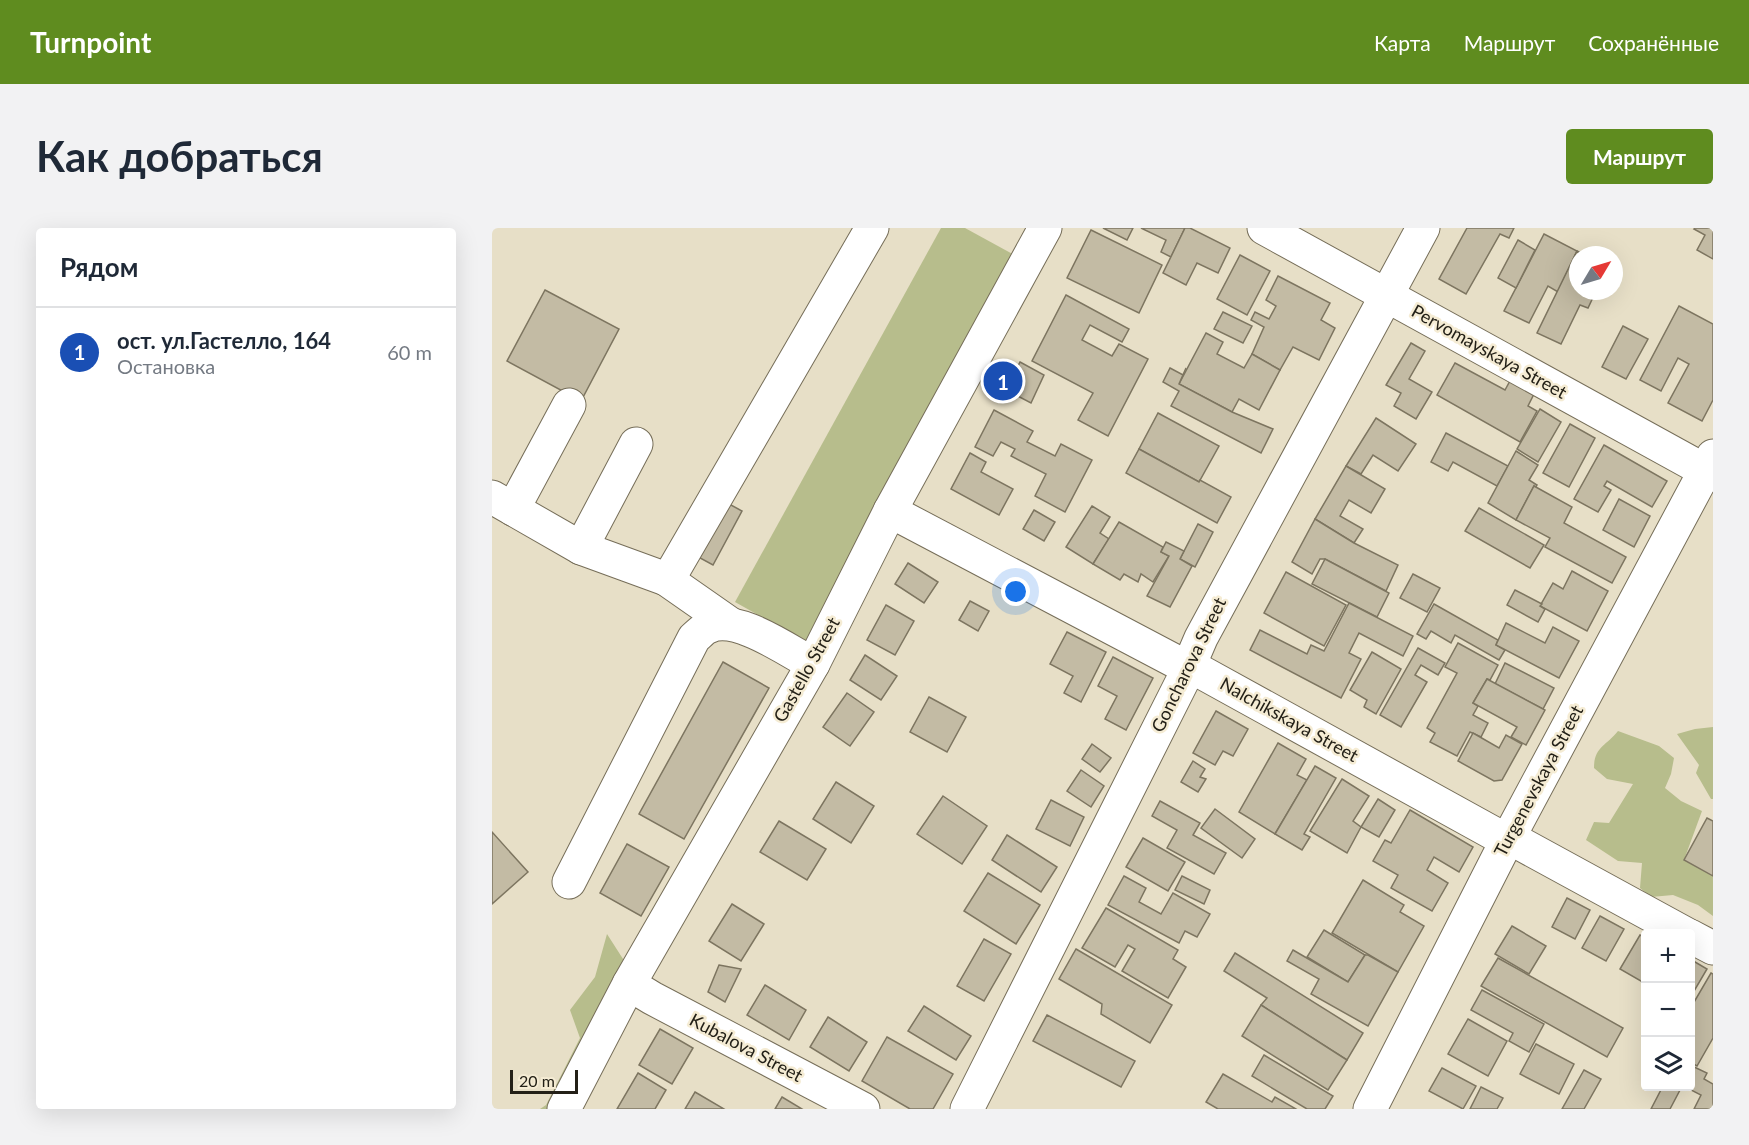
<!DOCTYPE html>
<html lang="ru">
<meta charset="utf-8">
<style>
:root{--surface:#fff;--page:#f2f2f3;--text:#1f2937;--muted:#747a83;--line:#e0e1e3;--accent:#5f8c1f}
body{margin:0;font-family:Lato,sans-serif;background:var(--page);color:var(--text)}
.controls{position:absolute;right:18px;bottom:18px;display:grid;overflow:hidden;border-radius:6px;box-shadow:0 6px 24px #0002}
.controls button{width:54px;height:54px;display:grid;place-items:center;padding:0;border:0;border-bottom:2px solid var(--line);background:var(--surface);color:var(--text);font:30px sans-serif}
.compass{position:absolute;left:1077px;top:18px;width:54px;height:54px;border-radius:50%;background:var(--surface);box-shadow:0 6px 24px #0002;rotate:52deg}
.scale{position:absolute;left:18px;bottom:15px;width:68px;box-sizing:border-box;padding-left:6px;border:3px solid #232017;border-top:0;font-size:16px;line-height:21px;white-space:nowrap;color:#232017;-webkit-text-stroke:4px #f5ecd4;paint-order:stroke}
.you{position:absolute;left:524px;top:364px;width:21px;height:21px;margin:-15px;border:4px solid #fff;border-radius:50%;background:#1a73e8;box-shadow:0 0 0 9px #1a73e833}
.badge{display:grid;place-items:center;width:39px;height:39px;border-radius:50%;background:var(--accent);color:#fff;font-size:20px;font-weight:700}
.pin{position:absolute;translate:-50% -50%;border:3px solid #fff;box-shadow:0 2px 6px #0006}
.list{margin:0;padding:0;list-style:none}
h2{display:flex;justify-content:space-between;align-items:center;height:78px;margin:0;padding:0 24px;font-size:26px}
h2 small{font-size:20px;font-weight:400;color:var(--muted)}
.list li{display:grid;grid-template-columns:39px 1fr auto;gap:18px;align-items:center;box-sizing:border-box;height:90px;padding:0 24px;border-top:2px solid var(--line)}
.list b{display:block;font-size:22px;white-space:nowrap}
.list p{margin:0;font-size:20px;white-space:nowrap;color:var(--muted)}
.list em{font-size:20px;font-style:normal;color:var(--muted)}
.icon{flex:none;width:33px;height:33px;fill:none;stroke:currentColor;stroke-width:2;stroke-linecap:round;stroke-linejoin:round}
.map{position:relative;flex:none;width:1221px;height:881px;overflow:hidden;border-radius:6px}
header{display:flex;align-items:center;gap:36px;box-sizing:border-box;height:84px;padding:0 30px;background:var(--accent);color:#fff}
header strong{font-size:28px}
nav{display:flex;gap:33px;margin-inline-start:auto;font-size:21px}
.intro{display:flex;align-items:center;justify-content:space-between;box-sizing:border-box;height:144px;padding:0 36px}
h1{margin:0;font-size:42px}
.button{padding:15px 27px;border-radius:6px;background:var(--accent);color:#fff;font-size:21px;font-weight:700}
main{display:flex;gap:36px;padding:0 36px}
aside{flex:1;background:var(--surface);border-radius:6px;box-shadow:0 6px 24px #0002}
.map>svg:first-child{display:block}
</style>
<header>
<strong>Turnpoint</strong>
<nav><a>Карта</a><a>Маршрут</a><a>Сохранённые</a></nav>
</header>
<div class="intro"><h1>Как добраться</h1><a class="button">Маршрут</a></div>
<main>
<aside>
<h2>Рядом<small></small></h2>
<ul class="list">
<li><span class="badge" style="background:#1a4fb4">1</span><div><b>ост. ул.Гастелло, 164</b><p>Остановка</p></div><em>60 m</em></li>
</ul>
</aside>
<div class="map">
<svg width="1221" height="881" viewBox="0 0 1221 881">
<rect width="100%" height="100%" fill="#e7dfc7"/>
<g fill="#b7bd8c">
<path d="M449 0H473L537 35 325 420 243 374Z"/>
<path d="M1221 499V571H1219L1204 545 1207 537 1185 506 1203 501Z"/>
<path d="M1126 503 1167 518 1182 530 1179 546 1173 560 1189 573 1210 583 1192 632 1221 648V688L1206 677 1181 667 1159 669 1148 660 1150 635 1126 633 1094 612 1102 594 1117 595 1141 556 1115 551 1102 540C1102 519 1114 518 1126 503Z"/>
<path d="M115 706 140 745 77 881H48L54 877 88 810 78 782 103 749Z"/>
</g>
<g fill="#c3bba4" stroke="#7d7560" stroke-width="1.5">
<path d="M611 0H641L635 12Z"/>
<path d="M649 0H693L679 29 669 24 674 12Z"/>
<path d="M693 0H698L738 20 726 45 705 35 694 57 671 45Z"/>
<path d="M975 0H1022L1017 10 1008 6 974 66 947 51Z"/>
<path d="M1203 0H1221V31L1205 22 1213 7 1202 1Z"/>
<path d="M599 2 670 37 647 85 575 50Z"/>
<path d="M1052 6 1085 23 1066 64 1056 58 1037 95 1012 83Z"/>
<path d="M1026 12 1043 22 1024 60 1006 50Z"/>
<path d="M1085 23 1093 27H1086V63H1104L1096 80 1088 77 1069 116 1045 105Z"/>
<path d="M748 27 778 43 755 87 725 71Z"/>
<path d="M786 48 838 75 829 92 843 100 827 132 801 119 788 142 760 126 772 99 759 92 763 84 777 91 784 78 774 72Z"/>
<path d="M53 62 127 101 89 173 15 133Z"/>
<path d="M574 67 637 101 630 114 598 97 590 112 620 128 627 116 656 131 616 208 586 192 601 165 540 133Z"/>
<path d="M1187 78 1221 96V172L1210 193 1176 175 1197 136 1186 130 1169 163 1148 152Z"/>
<path d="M731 84 760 98 751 115 722 101Z"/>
<path d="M1131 98 1156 111 1134 151 1110 139Z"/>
<path d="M714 105 731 114 725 126 752 140 760 126 788 142 767 182 747 171 740 184 687 156Z"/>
<path d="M919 115 933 123 917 151 940 164 924 191 902 178 909 165 894 157Z"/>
<path d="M528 134 552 147 539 175 514 162Z"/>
<path d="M963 135 1013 162 1019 151 1043 164 1036 178 1045 183 1028 214 945 167Z"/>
<path d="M678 140 691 147 694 140 687 156 740 184 781 201 769 225 679 178 687 163 671 154Z"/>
<path d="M1048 181 1069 194 1046 234 1025 221Z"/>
<path d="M502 182 541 203 535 214 563 228 569 216 600 232 573 284 543 268 554 246 519 228 523 221 509 214 501 228 483 219Z"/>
<path d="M666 185 727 218 707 254 647 221Z"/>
<path d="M884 190 924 216 906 243 881 227 869 246 854 238Z"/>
<path d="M1078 196 1103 210 1077 259 1051 245Z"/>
<path d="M954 205 1016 238 1005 258 961 234 956 243 939 234Z"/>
<path d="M1112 217 1175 253 1160 279 1115 253 1112 258 1119 262 1106 284 1082 271Z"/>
<path d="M647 221 707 254 708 252 739 269 725 295 634 245Z"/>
<path d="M1024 223 1046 237 1037 252 1045 257 1043 260 1042 258 1024 292 996 275Z"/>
<path d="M478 225 494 234 489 244 521 261 507 287 459 261Z"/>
<path d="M854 238 893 261 879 285 857 272 848 288 871 301 862 315 823 291Z"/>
<path d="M1042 258 1080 279 1072 295 1134 329 1120 355 1053 319 1058 310 1024 292Z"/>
<path d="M226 270 250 283 221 337 197 324Z"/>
<path d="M1127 271 1158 288 1142 319 1111 302Z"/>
<path d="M600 278 618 289 608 305 617 311 601 336 574 319Z"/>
<path d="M987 280 1052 317 1038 340 973 303Z"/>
<path d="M542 282 563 294 552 313 531 301Z"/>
<path d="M823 291 862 315 906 337 894 363 833 331H828L820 346 800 334Z"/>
<path d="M627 294 671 319 669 324 677 328 661 354 649 346 646 354 632 346 628 352 601 336Z"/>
<path d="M706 296 721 304 703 339 688 331Z"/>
<path d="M674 314 692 323 688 331 700 338 678 379 655 368 677 328 669 324Z"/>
<path d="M833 331 897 365 885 389 820 356Z"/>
<path d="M416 335 446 354 432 375 403 356Z"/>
<path d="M1080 343 1116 363 1095 403 1048 378 1061 355 1071 361Z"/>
<path d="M794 344 854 377 832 418 772 385Z"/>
<path d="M921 346 948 360 935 384 908 370Z"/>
<path d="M1023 362 1050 376 1048 378 1053 381 1046 394 1015 377Z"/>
<path d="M478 373 497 383 486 403 467 392Z"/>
<path d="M857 375 921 408 911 428 867 405 857 425 869 431 849 470 758 422 768 402 815 426 819 417 832 423Z"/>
<path d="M942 376 1006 412 1004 417 1013 422 1007 432 963 407 959 415 939 403 934 411 925 406Z"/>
<path d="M394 377 422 393 403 427 375 412Z"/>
<path d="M1014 395 1053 415 1061 399 1087 413 1067 450 1004 417Z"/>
<path d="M575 404 614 424 589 474 572 465 581 448 558 436Z"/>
<path d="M966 415 1006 437 998 452 995 451 981 475 986 478 981 487 996 495 989 509 978 504 965 528 938 514 943 505 935 500 965 445 953 439Z"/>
<path d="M926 420 953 435 946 447 929 437 923 447 935 454 909 499 888 487Z"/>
<path d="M880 424 909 441 884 486 872 479 875 472 858 462Z"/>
<path d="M373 427 405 448 389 472 358 452Z"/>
<path d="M621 429 661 450 634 502 613 491 625 468 606 458Z"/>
<path d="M231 434 277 460 192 611 147 586Z"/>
<path d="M1013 435 1062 460 1051 481 1003 456Z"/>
<path d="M995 451 1053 482 1034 517 1019 509 1025 499 981 475Z"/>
<path d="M355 465 382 484 358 518 331 499Z"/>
<path d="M437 469 474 489 455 524 418 504Z"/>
<path d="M724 483 756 501 741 528 731 523 723 537 701 525Z"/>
<path d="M981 505 1007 520 1014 507 1030 516 1010 552 1002 553 966 533Z"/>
<path d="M786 515 814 531 805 547 815 552 783 606 747 584Z"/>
<path d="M600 516 619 530 608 544 590 531Z"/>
<path d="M701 533 713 541 708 549 714 551 706 564 689 554Z"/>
<path d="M823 538 844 550 812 606 818 609 810 622 783 606Z"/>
<path d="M589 542 612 558 599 579 575 563Z"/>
<path d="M850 551 877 568 861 593 869 599 855 625 818 603Z"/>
<path d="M344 554 382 578 359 615 321 591Z"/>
<path d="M451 568 495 598 470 636 425 606Z"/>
<path d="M886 571 903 582 887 609 869 599Z"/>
<path d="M559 572 592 589 578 618 544 601Z"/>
<path d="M668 573 708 595 701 607 734 625 722 646 675 620 685 602 660 588Z"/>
<path d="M723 581 763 611 750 630 709 600Z"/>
<path d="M918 582 981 619 967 644 942 629 935 642 956 655 940 683 899 660 906 647 881 633 893 612 899 615Z"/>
<path d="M1215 590 1221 593V648L1192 632Z"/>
<path d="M287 593 334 621 315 652 268 624Z"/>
<path d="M0 604 36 644 0 676Z"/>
<path d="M515 607 565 639 549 664 500 632Z"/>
<path d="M651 610 693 634 676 663 634 639Z"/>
<path d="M135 616 177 639 149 688 108 665Z"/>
<path d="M496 645 548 677 524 716 472 683Z"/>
<path d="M632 648 654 660 647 674 669 686 681 665 718 686 705 709 693 703 687 715 616 677Z"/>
<path d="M690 648 718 662 712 676 683 662Z"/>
<path d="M871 652 912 677 908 684 932 698 906 744 840 705Z"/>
<path d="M1075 670 1098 682 1083 711 1060 699Z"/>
<path d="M240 676 272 696 249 733 217 713Z"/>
<path d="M614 680 686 722 681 731 694 739 676 770 630 743 643 721 636 717 623 739 590 720Z"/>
<path d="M1108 688 1132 701 1114 733 1090 720Z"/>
<path d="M1020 698 1054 718 1037 746 1003 726Z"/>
<path d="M832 702 873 727 856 754 815 729Z"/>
<path d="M1148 707 1154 710V756L1128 741Z"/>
<path d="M492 711 519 726 492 773 465 758Z"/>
<path d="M584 721 680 777 658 815 609 786 610 776 567 751Z"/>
<path d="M801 722 856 754 873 727H876L906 744 876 798 819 766 827 751 795 733Z"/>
<path d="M743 725 871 805 855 832 769 777 775 770 732 743Z"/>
<path d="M1006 730 1131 800 1115 829 989 758Z"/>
<path d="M1198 731 1215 741 1198 770Z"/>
<path d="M227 737 249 741 233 774 216 764Z"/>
<path d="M1219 745 1221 746V810L1205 838 1198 834V781Z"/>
<path d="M273 757 314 782 297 812 255 787Z"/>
<path d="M990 762 1052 796 1037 824 1017 813 1021 805 979 782Z"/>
<path d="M769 777 855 832 836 862 750 808Z"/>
<path d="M432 778 479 808 464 832 416 803Z"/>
<path d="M555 787 643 833 629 859 541 813Z"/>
<path d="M336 789 375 814 357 843 318 819Z"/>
<path d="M976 791 1015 813 996 848 956 826Z"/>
<path d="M168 801 201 820 180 856 147 837Z"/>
<path d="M395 809 461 846 441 881H418L370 853Z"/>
<path d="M1044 816 1082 836 1067 866 1028 846Z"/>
<path d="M772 827 841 868 833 881H815L760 848Z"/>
<path d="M1198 837 1215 845 1212 851 1221 856V881H1202L1209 867 1199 862 1202 855 1198 853Z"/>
<path d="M950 840 984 858 971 881 937 863Z"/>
<path d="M1092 842 1109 851 1092 881H1070Z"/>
<path d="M146 845 174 862 163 881H125Z"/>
<path d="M731 846 780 874 783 869 804 881H726L714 874Z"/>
<path d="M1171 858H1182L1188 862 1178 881H1159Z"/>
<path d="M989 859 1011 870 1005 881H978Z"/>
<path d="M203 864 232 881H193Z"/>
<path d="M290 869 310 881H283Z"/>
</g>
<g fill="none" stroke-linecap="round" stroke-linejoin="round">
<defs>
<g id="minor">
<path d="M772 0 1221 247"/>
<path d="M0 269 89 320 174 351 181 343 380 0"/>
<path d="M21 281 77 177"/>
<path d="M398 283 696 440 711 445 1001 605 1018 610 1194 706"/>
<path d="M89 320 144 216"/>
<path d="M174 351 237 395"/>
<path d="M77 654 202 410C206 407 211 401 216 399 244 385 296 423 321 436"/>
<path d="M1198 708 1221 720"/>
<path d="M137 756 160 770 371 881"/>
<path d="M72 881 137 756 321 436 398 283 553 0"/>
<path d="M475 881 691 452 709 410 931 0"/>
<path d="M878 881 1009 624 1221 228"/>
</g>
</defs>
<use href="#minor" stroke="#766e59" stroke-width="35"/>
<use href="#minor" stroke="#fff" stroke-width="33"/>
</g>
<g text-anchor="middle" stroke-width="5" stroke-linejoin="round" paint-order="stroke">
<g font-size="18" fill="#232017" stroke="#f5ecd4">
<text transform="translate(997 124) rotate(29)" y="6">Pervomayskaya Street</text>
<text transform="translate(697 437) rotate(-64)" y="6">Goncharova Street</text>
<text transform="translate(315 442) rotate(-61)" y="6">Gastello Street</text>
<text transform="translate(797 492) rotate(29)" y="6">Nalchikskaya Street</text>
<text transform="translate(1047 553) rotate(-62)" y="6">Turgenevskaya Street</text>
<text transform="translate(254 820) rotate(28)" y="6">Kubalova Street</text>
</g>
</g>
</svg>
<div class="controls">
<button>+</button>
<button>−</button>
<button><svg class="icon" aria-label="layers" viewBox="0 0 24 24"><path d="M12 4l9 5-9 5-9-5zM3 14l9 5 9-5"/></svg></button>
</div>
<svg class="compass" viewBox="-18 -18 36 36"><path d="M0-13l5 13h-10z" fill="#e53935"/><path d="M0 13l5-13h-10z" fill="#747a83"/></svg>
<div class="scale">20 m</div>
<div class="you"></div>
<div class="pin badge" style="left:511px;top:153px;background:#1a4fb4">1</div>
</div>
</main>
